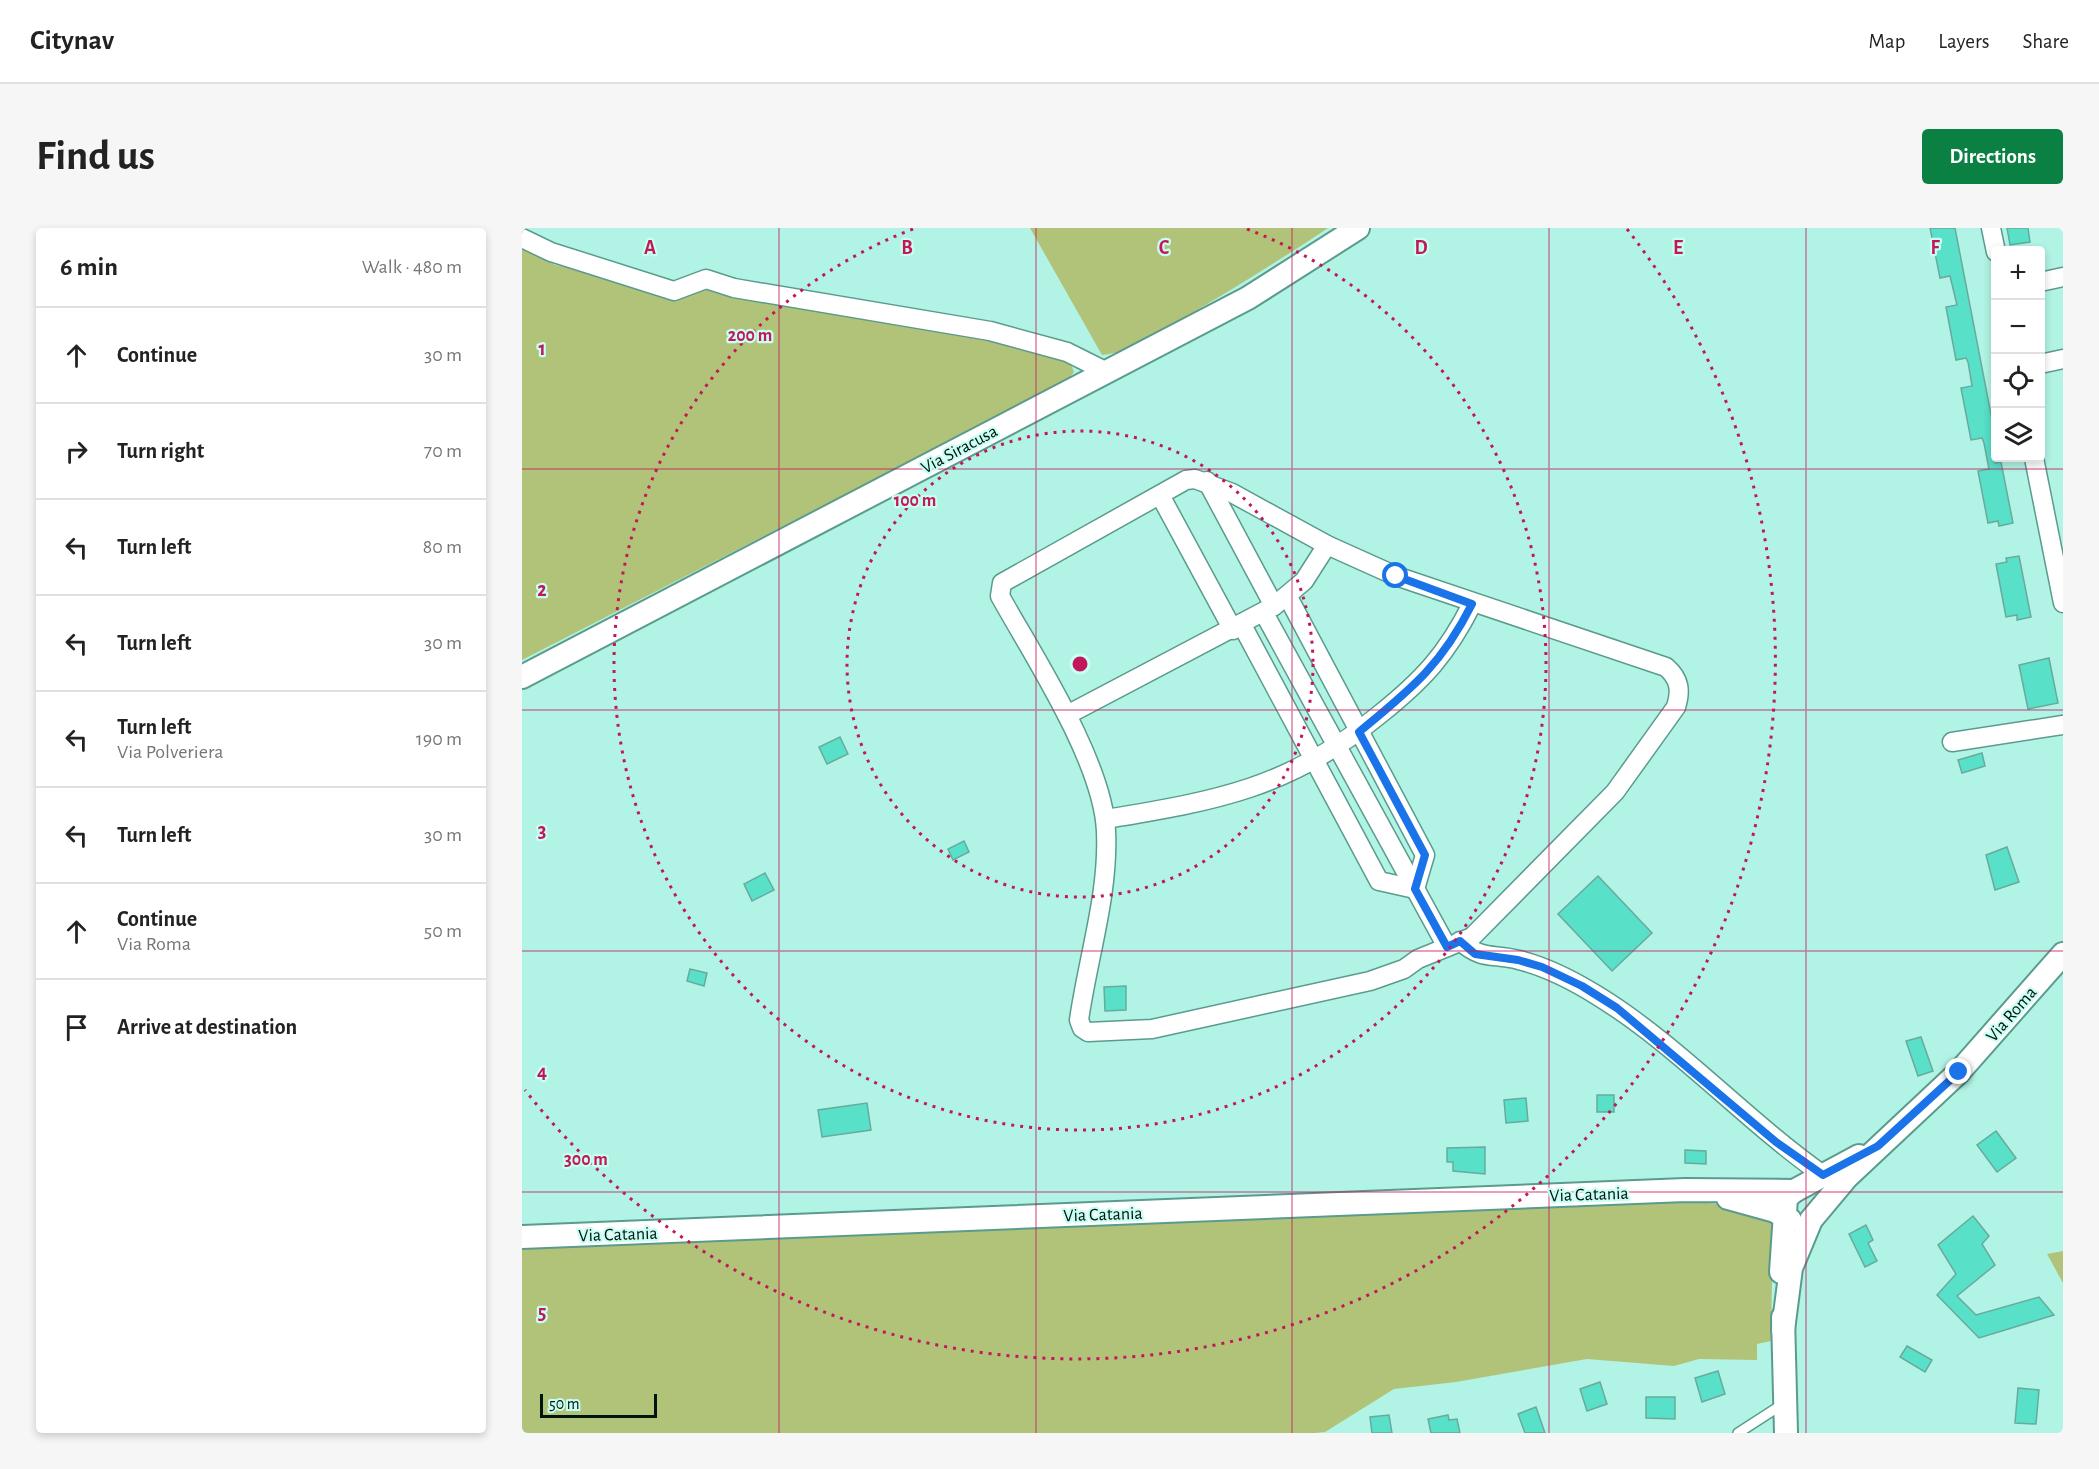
<!DOCTYPE html>
<meta charset="utf-8">
<style>
:root{--surface:#fff;--page:#f6f6f6;--text:#222;--muted:#767676;--line:#e0e0e0;--accent:#0b8043}
body{margin:0;font-family:"Alegreya Sans",sans-serif;background:var(--page);color:var(--text)}
.controls{position:absolute;right:18px;top:18px;display:grid;overflow:hidden;border-radius:6px;box-shadow:0 3px 9px #0003}
.controls button{width:54px;height:54px;display:grid;place-items:center;padding:0;border:0;border-bottom:2px solid var(--line);background:var(--surface);color:var(--text);font:30px sans-serif}
.scale{position:absolute;left:18px;bottom:15px;width:117px;box-sizing:border-box;padding-left:6px;border:3px solid #001410;border-top:0;font-size:16px;line-height:21px;white-space:nowrap;color:#001410;-webkit-text-stroke:4px #c9fef2;paint-order:stroke}
.stop{position:absolute;width:18px;height:18px;margin:-14px;border:4px solid #1a73e8;border-radius:50%;background:#fff}
.stop.end{background:#1a73e8;border-color:#fff;box-shadow:0 2px 6px #0008}
.list{margin:0;padding:0;list-style:none}
h2{display:flex;justify-content:space-between;align-items:center;height:78px;margin:0;padding:0 24px;font-size:26px}
h2 small{font-size:20px;font-weight:400;color:var(--muted)}
.list li{display:grid;grid-template-columns:39px 1fr auto;gap:18px;align-items:center;box-sizing:border-box;height:96px;padding:0 24px;border-top:2px solid var(--line)}
.list b{display:block;font-size:22px;white-space:nowrap}
.list p{margin:0;font-size:20px;white-space:nowrap;color:var(--muted)}
.list em{font-size:20px;font-style:normal;color:var(--muted)}
.icon{flex:none;width:33px;height:33px;fill:none;stroke:currentColor;stroke-width:2;stroke-linecap:round;stroke-linejoin:round}
.map{position:relative;flex:none;width:1541px;height:1205px;overflow:hidden;border-radius:6px}
header{display:flex;align-items:center;gap:36px;box-sizing:border-box;height:84px;padding:0 30px;background:var(--surface);border-bottom:2px solid var(--line)}
header strong{font-size:28px}
nav{display:flex;gap:33px;margin-inline-start:auto;font-size:21px}
.intro{display:flex;align-items:center;justify-content:space-between;box-sizing:border-box;height:144px;padding:0 36px}
h1{margin:0;font-size:42px}
.button{padding:15px 27px;border-radius:6px;background:var(--accent);color:#fff;font-size:21px;font-weight:700}
main{display:flex;gap:36px;padding:0 36px}
aside{flex:1;background:var(--surface);border-radius:6px;box-shadow:0 3px 9px #0003}
.map>svg:first-child{display:block}
</style>
<header>
<strong>Citynav</strong>
<nav><a>Map</a><a>Layers</a><a>Share</a></nav>
</header>
<div class="intro"><h1>Find us</h1><a class="button">Directions</a></div>
<main>
<aside>
<h2>6 min<small>Walk · 480 m</small></h2>
<ul class="list">
<li><svg class="icon" aria-label="ahead" viewBox="0 0 24 24"><path d="M12 20V5M6 11l6-6 6 6"/></svg><div><b>Continue</b></div><em>30 m</em></li>
<li><svg class="icon" aria-label="right" viewBox="0 0 24 24"><path d="M7 20v-9h11M14 6l5 5-5 5"/></svg><div><b>Turn right</b></div><em>70 m</em></li>
<li><svg class="icon" aria-label="left" viewBox="0 0 24 24"><path d="M17 20v-9H6M10 6l-5 5 5 5"/></svg><div><b>Turn left</b></div><em>80 m</em></li>
<li><svg class="icon" aria-label="left" viewBox="0 0 24 24"><path d="M17 20v-9H6M10 6l-5 5 5 5"/></svg><div><b>Turn left</b></div><em>30 m</em></li>
<li><svg class="icon" aria-label="left" viewBox="0 0 24 24"><path d="M17 20v-9H6M10 6l-5 5 5 5"/></svg><div><b>Turn left</b><p>Via Polveriera</p></div><em>190 m</em></li>
<li><svg class="icon" aria-label="left" viewBox="0 0 24 24"><path d="M17 20v-9H6M10 6l-5 5 5 5"/></svg><div><b>Turn left</b></div><em>30 m</em></li>
<li><svg class="icon" aria-label="ahead" viewBox="0 0 24 24"><path d="M12 20V5M6 11l6-6 6 6"/></svg><div><b>Continue</b><p>Via Roma</p></div><em>50 m</em></li>
<li><svg class="icon" aria-label="arrive" viewBox="0 0 24 24"><path d="M6 21V4h12l-3 4 3 4H6"/></svg><div><b>Arrive at destination</b></div></li>
</ul>
</aside>
<div class="map">
<svg width="1541" height="1205" viewBox="0 0 1541 1205">
<rect width="100%" height="100%" fill="#b1f4e5"/>
<g fill="#b1c379">
<path d="M508 0H806C761 30 716 58 670 85 641 102 613 124 580 127Z"/>
<path d="M0 17 12 22 33 37 465 108 547 131 552 144 546 152 0 432Z"/>
<path d="M1143 974C1188 974 1208 974 1251 992L1249 1113 1235 1116V1132L1177 1131 1152 1138 1065 1131 934 1154 872 1161 803 1204 793 1205H0V1019Z"/>
<path d="M1541 1023V1055L1525 1026Z"/>
</g>
<g fill="#58e0c8" stroke="#69aa9d" stroke-width="1.5">
<path d="M1408 0H1433L1473 207V235L1479 234 1491 295 1477 298 1476 293 1466 295 1456 243 1467 241 1462 215 1460 210 1449 212 1439 160 1450 158 1446 134 1444 130 1434 132 1424 79 1435 77 1428 48 1418 50Z"/>
<path d="M1485 0H1506L1508 14 1488 17Z"/>
<path d="M1497 328 1509 389 1495 392V387L1484 389 1474 336 1485 334 1484 330Z"/>
<path d="M1527 430 1536 475 1506 481 1497 437Z"/>
<path d="M318 509 326 526 305 536 297 519Z"/>
<path d="M1460 525 1463 538 1440 545 1436 532Z"/>
<path d="M442 613 447 624 431 632 426 621Z"/>
<path d="M1485 619 1497 654 1473 662 1464 627Z"/>
<path d="M243 645 252 662 230 673 222 656Z"/>
<path d="M1076 648 1130 705 1090 743 1036 686Z"/>
<path d="M168 741 185 745 182 758 165 753Z"/>
<path d="M604 758V782L583 783 582 759Z"/>
<path d="M1399 809 1411 843 1396 848 1384 813Z"/>
<rect x="1075" y="867" width="17" height="17"/>
<path d="M1004 870 1006 893 984 895 982 872Z"/>
<path d="M345 875 349 902 300 909 296 882Z"/>
<path d="M1474 903 1494 930 1475 944 1455 917Z"/>
<path d="M963 919V946L931 943V934H925V920Z"/>
<path d="M1163 922 1184 923V936L1163 935Z"/>
<path d="M1451 988 1467 1008 1460 1016 1473 1037 1435 1068 1454 1087 1517 1069 1532 1087 1457 1110 1415 1067 1434 1046 1416 1017Z"/>
<path d="M1344 997 1351 1012 1346 1015 1355 1033 1343 1039 1327 1006Z"/>
<path d="M1385 1118 1410 1132 1403 1144 1378 1129Z"/>
<path d="M1196 1143 1203 1166 1180 1174 1173 1150Z"/>
<path d="M1078 1154 1085 1176 1065 1183 1058 1161Z"/>
<path d="M1496 1160 1517 1162 1514 1196 1493 1195Z"/>
<path d="M1124 1169H1153V1191L1124 1190Z"/>
<path d="M1014 1179 1023 1205H1003L996 1186Z"/>
<path d="M867 1187 870 1205H850L848 1189Z"/>
<path d="M926 1187 927 1192 935 1191 938 1205H909L906 1191Z"/>
</g>
<g fill="none" stroke-linecap="round" stroke-linejoin="round">
<defs>
<path id="service" d="M1216 1205 1261 1176"/>
<g id="minor">
<path d="M1469 0 1474 24"/>
<path d="M0 10 29 24 152 63 184 51 212 60 468 103 545 124 585 144"/>
<path d="M1518 54 1541 49"/>
<path d="M1518 136 1541 131"/>
<path d="M1512 230 1541 375"/>
<path d="M673 251 710 265 805 317 874 348 1144 439C1158 451 1159 463 1154 479L1093 564 950 709 896 731 882 741 848 753 630 801 566 804 560 800 557 792C566 729 587 666 584 603 581 534 512 429 478 368L480 355 664 252Z"/>
<path d="M685 253 752 378"/>
<path d="M638 267 711 402"/>
<path d="M742 385 925 719"/>
<path d="M720 397 857 653 893 661 903 627 766 369"/>
<path d="M545 487 752 378 782 353 805 317"/>
<path d="M1430 514 1541 497"/>
<path d="M584 591C694 573 768 560 857 487 901 452 925 426 950 376"/>
<path d="M938 713C961 733 970 725 997 732 1025 739 1052 753 1076 768 1157 818 1223 892 1301 947"/>
</g>
<g id="tertiary">
<path d="M0 449 726 70 836 0"/>
<path d="M1206 970 1253 983 1268 992"/>
<path d="M0 1009 1163 962 1272 963"/>
<path d="M1259 1044 1264 970 1272 963 1337 928"/>
<path d="M1261 1089 1264 1205"/>
<path d="M1261 1102 1269 1040 1289 992 1325 949 1437 844 1541 726"/>
</g>
</defs>
<use href="#service" stroke="#5a9b8e" stroke-width="12"/>
<use href="#minor" stroke="#5a9b8e" stroke-width="21"/>
<use href="#tertiary" stroke="#5a9b8e" stroke-width="26"/>
<use href="#service" stroke="#fff" stroke-width="9"/>
<use href="#minor" stroke="#fff" stroke-width="18"/>
<use href="#tertiary" stroke="#fff" stroke-width="22"/>
</g>
<g fill="none" stroke-linecap="round" stroke-linejoin="round">
<path stroke="#1a73e8" stroke-width="8" d="M874 348 950 376C919 438 889 461 837 504L903 627 893 661 925 719 938 713 953 726 996 732 1020 739 1060 758 1095 780 1254 914 1301 947 1356 918 1437 844"/>
</g>
<path fill="none" stroke="#c2185b" stroke-width="1.5" stroke-opacity="0.55" d="M257 0V1205M514 0V1205M770 0V1205M1027 0V1205M1284 0V1205M0 241H1541M0 482H1541M0 723H1541M0 964H1541"/>
<g fill="none" stroke="#c2185b" stroke-width="3" stroke-dasharray="3 6">
<circle cx="558" cy="436" r="233"/>
<path d="M725 1A466 466 0 1 1 391 1"/>
<path d="M1105 1A699 699 0 1 1 3 862"/>
</g>
<g text-anchor="middle" stroke-width="4.5" stroke-linejoin="round" paint-order="stroke">
<g font-size="18" fill="#001410" stroke="#c9fef2">
<text transform="translate(437 221) rotate(-28)" y="6">Via Siracusa</text>
<text transform="translate(1489 786) rotate(-49)" y="6">Via Roma</text>
<text transform="translate(1067 966) rotate(-2)" y="6">Via Catania</text>
<text transform="translate(581 986) rotate(-2)" y="6">Via Catania</text>
<text transform="translate(96 1006) rotate(-2)" y="6">Via Catania</text>
</g>
</g>
<g font-size="20" text-anchor="middle" font-weight="bold" fill="#c2185b" stroke="#c9fef2" stroke-width="4.5" stroke-linejoin="round" paint-order="stroke">
<text x="128" y="26">A</text>
<text x="385" y="26">B</text>
<text x="642" y="26">C</text>
<text x="899" y="26">D</text>
<text x="1156" y="26">E</text>
<text x="1413" y="26">F</text>
<text x="20" y="127">1</text>
<text x="20" y="368">2</text>
<text x="20" y="609">3</text>
<text x="20" y="850">4</text>
<text x="20" y="1091">5</text>
</g>
<circle cx="558" cy="436" r="9" fill="#c2185b" stroke="#c9fef2" stroke-width="3"/>
<g font-size="18" text-anchor="middle" font-weight="bold" fill="#c2185b" stroke="#c9fef2" stroke-width="4.5" stroke-linejoin="round" paint-order="stroke">
<text x="228" y="113">200 m</text>
<text x="393" y="278">100 m</text>
<text x="64" y="937">300 m</text>
</g>
</svg>
<div class="controls">
<button>+</button>
<button>−</button>
<button><svg class="icon" aria-label="locate" viewBox="0 0 24 24"><circle cx="12" cy="12" r="6"/><path d="M12 2v4M12 18v4M2 12h4M18 12h4"/></svg></button>
<button><svg class="icon" aria-label="layers" viewBox="0 0 24 24"><path d="M12 4l9 5-9 5-9-5zM3 14l9 5 9-5"/></svg></button>
</div>
<div class="scale">50 m</div>
<div class="stop" style="left:874px;top:348px"></div>
<div class="stop end" style="left:1437px;top:844px"></div>
</div>
</main>
